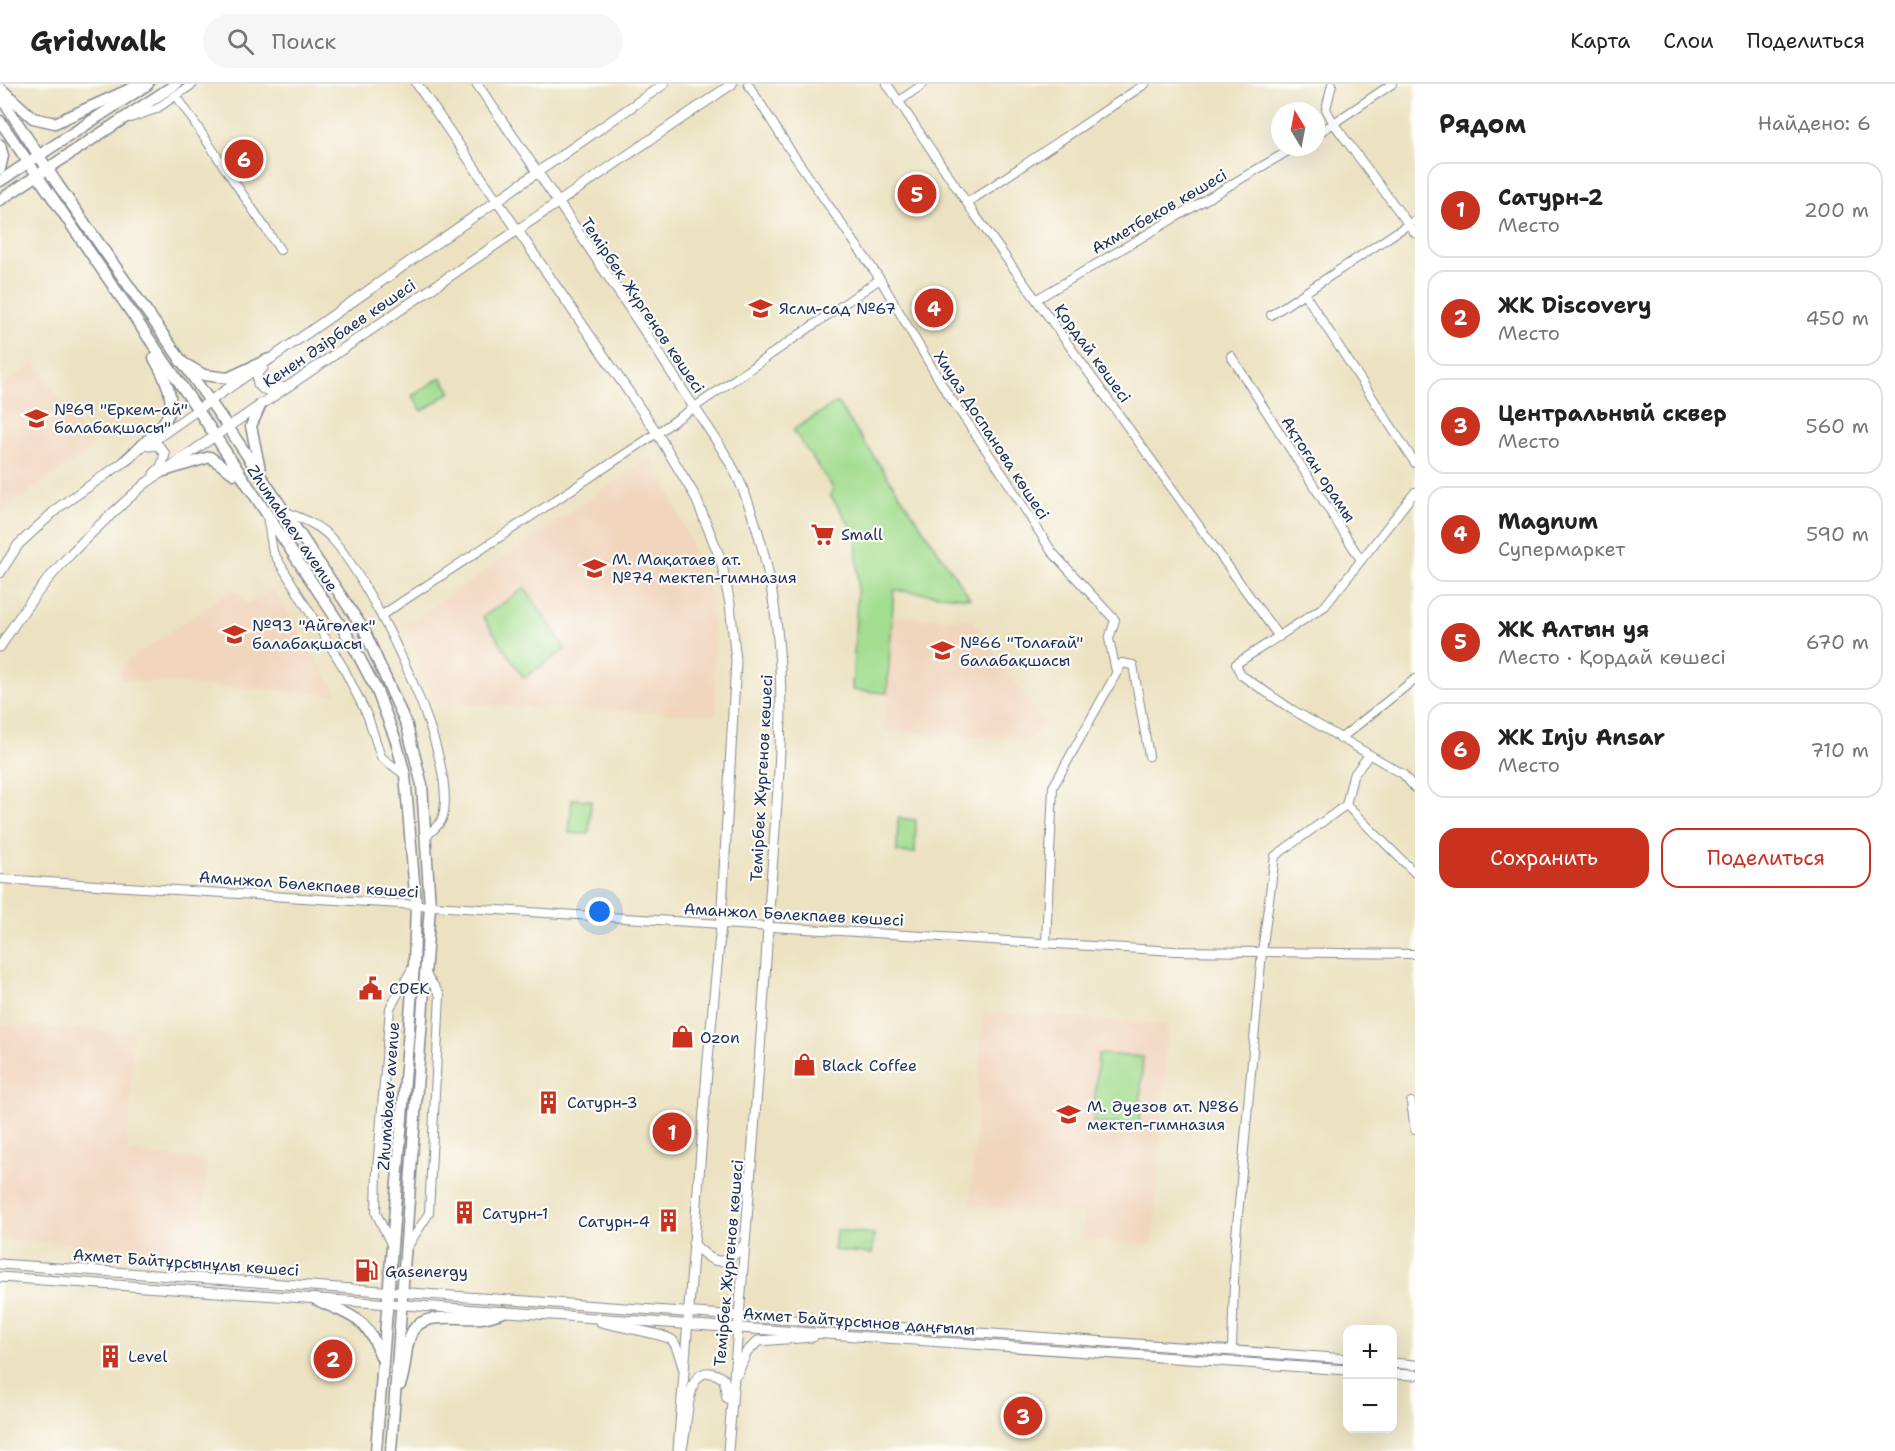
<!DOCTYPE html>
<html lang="ru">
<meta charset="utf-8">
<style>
:root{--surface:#fff;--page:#f6f6f6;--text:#222;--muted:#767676;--line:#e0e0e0;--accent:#c8321e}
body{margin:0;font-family:"Shantell Sans",sans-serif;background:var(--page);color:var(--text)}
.controls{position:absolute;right:18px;bottom:18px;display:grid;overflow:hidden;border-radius:12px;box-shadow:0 6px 24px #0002}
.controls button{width:54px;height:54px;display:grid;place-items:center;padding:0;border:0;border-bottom:2px solid var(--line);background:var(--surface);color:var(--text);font:30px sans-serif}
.compass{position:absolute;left:1271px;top:18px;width:54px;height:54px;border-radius:50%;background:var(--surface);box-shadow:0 6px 24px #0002;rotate:350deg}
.you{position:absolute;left:600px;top:828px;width:21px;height:21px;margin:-15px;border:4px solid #fff;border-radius:50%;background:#1a73e8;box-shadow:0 0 0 9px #1a73e833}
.badge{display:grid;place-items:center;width:39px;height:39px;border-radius:50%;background:var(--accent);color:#fff;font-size:20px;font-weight:700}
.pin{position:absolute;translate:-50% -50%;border:3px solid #fff;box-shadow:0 2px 6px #0006}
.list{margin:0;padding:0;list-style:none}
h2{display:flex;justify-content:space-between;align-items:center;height:78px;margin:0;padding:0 24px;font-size:26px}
h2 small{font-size:20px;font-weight:400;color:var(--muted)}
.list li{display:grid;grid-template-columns:39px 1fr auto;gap:18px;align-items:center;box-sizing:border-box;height:96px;margin:0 12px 12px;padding:0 12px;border:2px solid var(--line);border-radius:18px}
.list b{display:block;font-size:22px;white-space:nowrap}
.list p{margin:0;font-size:20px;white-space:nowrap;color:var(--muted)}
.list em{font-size:20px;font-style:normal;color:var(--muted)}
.actions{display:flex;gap:12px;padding:18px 24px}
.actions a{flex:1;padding:14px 0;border:2px solid var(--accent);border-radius:18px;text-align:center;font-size:21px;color:var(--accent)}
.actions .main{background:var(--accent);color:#fff}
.icon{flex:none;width:33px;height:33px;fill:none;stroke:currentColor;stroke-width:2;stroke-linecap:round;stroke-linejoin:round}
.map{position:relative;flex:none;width:1415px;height:1367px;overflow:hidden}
header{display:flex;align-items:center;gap:36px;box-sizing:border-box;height:84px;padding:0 30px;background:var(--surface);border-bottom:2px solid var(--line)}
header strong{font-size:28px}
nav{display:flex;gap:33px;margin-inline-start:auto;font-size:21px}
.search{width:420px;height:54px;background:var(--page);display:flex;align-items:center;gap:15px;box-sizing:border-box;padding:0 21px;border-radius:33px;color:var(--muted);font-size:22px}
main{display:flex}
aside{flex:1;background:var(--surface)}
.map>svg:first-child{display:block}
</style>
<header>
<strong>Gridwalk</strong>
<div class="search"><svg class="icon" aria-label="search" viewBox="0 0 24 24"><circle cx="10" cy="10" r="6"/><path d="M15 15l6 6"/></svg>Поиск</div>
<nav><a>Карта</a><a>Слои</a><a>Поделиться</a></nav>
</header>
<main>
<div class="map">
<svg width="1415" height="1367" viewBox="0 0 1415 1367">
<rect width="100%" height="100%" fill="#fdfcf7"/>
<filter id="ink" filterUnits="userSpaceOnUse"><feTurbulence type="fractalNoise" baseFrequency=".0167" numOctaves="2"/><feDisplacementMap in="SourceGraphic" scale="12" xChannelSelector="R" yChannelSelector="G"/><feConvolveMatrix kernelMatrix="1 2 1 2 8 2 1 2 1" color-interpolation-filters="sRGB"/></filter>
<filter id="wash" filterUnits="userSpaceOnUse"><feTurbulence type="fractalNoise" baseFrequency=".008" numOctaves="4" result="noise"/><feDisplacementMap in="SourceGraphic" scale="24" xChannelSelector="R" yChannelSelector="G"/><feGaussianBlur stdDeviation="1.35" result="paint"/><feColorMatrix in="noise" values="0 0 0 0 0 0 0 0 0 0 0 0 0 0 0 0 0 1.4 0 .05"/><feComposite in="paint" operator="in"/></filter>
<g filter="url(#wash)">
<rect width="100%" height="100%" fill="#ece2c1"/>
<g fill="#f1d5bd">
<path d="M35 279 93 364 0 428V303Z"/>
<path d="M650 373 669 406 710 508 717 631 433 619 406 541Z"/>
<path d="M236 506 247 520 274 506 338 611 120 596 122 581 230 507Z"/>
<path d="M893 532 972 536 1045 642 1029 655 884 647Z"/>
<path d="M983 928 1168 940 1153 1161 1082 1156 1083 1130 970 1122Z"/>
<path d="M0 940 133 949 128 1068 207 1077 201 1170 0 1154Z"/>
</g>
<g fill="#a3dd8f" stroke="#5f8676" stroke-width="1.5">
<path d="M441 293 451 308 422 327 412 312Z"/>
<path d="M837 318 970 514 894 506 887 609 852 606 858 494 856 450 830 411 833 404 793 346Z"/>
<path d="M525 504 566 565 524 594 483 533Z"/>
<path d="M572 715 591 716 589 750 569 749Z"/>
<path d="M898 734 916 736 915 769 897 768Z"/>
<path d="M1098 970 1143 973 1139 1042 1093 1039Z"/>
<path d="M836 1146 874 1150 872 1170 834 1166Z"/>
</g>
</g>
<g filter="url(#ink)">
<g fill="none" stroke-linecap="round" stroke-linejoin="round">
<defs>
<g id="minor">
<path d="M748 0 790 66 880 195 945 306 1004 392 1052 468 1115 536 1109 555 1116 587"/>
<path d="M887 0 973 128 1279 553"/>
<path d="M1332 0 1326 25 1334 40 1415 149"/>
<path d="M176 11 280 166"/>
<path d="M898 18 923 0"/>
<path d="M130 34 156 25 193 0"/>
<path d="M1316 51 1392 0"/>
<path d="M967 119 1145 0"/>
<path d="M1304 209 1415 379"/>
<path d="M1037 215 1295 63"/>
<path d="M1271 231 1415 136"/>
<path d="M1231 272 1361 476"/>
<path d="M1415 408 1325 522 1236 580 1241 591 1291 625 1403 690 1415 704"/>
<path d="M284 427C303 435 320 441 334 457 372 501 462 678 442 735 440 741 431 747 427 752"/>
<path d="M267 432 273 468 343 583 368 633 381 673 405 691"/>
<path d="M382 531 657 349 880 195"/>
<path d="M1340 655 1415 595"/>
<path d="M1369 671 1353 692 1346 721 1275 772 1262 868 1415 870"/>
<path d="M1346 721 1415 789"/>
<path d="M0 795 721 840 1175 867 1262 868 1235 1164 1232 1266"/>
<path d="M1046 858 1053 703 1122 579 1133 581 1149 672"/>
<path d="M1411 1018 1415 1046"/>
<path d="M391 1160 376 1129 377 1086 390 924 413 883"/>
<path d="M406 1165 429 1129 440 911 425 889"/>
</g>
<g id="tertiary">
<path d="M417 0 657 349 695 412 721 476 730 520 736 577 721 840 708 975 678 1367"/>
<path d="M477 0C543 96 610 192 673 291 693 324 728 368 742 403 802 549 777 690 768 843 758 1018 742 1192 728 1367"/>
<path d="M263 284 257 289 258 300 263 305 269 307 282 303"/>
<path d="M147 361 664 0"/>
<path d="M149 362 158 361 165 370 161 383 154 390"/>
<path d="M0 489 18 461 59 423 131 373"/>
<path d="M0 563C42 493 86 452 146 399L732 0"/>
<path d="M693 1159C713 1180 723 1185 744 1161"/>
<path d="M0 1180 1348 1275"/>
<path d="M0 1193 1348 1286"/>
<path d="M601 1238C615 1242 665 1250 672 1256 678 1262 680 1275 683 1283"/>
<path d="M1392 1279 1415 1281"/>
<path d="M738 1289 746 1269 758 1257 813 1253"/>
<path d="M1392 1290 1415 1291"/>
<path d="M681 1367C690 1347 681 1266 724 1295L727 1314"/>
</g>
<g id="secondary">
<path d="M0 4 33 34 55 39 139 1"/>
<path d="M0 12 58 101 228 343 364 546 407 642 422 701 430 822 391 1367"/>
<path d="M0 37 198 326 349 554 377 607 396 657 405 691 416 821 414 881 376 1367"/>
<path d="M0 61 3 72 0 85"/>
<path d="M0 97 148 0"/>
<path d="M0 116 176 0"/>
<path d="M180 277 204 291 228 294 269 275"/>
<path d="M126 376C169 335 186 330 154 274"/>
<path d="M260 386 251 342 261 320"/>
<path d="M164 387 210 373 234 390"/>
<path d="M315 1215C351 1233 367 1231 381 1273"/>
<path d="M400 1301C407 1284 404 1266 411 1250 421 1226 460 1236 481 1234 489 1233 496 1230 504 1228"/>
</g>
</defs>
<use href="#minor" stroke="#848890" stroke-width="10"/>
<use href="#tertiary" stroke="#848890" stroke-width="11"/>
<use href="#secondary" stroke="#848890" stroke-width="13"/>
<use href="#minor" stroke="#fff" stroke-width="8"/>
<use href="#tertiary" stroke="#fff" stroke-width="9"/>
<use href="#secondary" stroke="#fff" stroke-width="10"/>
</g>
</g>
<defs>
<symbol id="school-bare" viewBox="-9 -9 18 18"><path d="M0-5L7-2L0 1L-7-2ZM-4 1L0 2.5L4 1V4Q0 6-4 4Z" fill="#c8321e" stroke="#fdfcf7" stroke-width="2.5" paint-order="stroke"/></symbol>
<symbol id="supermarket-bare" viewBox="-9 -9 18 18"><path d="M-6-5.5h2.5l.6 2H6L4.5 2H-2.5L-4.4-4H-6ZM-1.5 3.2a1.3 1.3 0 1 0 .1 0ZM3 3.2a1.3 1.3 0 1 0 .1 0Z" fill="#c8321e" stroke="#fdfcf7" stroke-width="2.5" paint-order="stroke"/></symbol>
<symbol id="civic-bare" viewBox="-9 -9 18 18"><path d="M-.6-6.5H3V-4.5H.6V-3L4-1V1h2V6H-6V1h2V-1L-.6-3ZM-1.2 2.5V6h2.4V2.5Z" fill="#c8321e" stroke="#fdfcf7" stroke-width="2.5" paint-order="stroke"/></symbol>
<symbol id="shop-bare" viewBox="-9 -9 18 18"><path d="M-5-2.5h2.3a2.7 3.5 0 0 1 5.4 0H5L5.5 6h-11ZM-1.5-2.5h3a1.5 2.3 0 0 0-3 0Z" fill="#c8321e" stroke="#fdfcf7" stroke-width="2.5" paint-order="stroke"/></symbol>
<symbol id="building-bare" viewBox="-9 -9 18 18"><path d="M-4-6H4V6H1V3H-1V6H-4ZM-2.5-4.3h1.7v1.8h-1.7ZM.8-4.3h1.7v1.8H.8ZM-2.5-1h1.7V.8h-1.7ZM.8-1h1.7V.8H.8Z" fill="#c8321e" stroke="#fdfcf7" stroke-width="2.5" paint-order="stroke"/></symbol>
<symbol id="fuel-bare" viewBox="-9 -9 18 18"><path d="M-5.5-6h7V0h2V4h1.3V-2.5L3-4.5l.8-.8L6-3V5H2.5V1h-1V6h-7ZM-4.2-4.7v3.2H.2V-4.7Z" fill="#c8321e" stroke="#fdfcf7" stroke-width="2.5" paint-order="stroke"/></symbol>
</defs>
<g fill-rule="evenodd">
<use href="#school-bare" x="744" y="208" width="33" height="33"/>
<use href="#school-bare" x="20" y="318" width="33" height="33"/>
<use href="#supermarket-bare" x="806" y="434" width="33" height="33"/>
<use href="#school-bare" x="578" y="468" width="33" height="33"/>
<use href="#school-bare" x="218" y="534" width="33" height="33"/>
<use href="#school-bare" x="926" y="550" width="33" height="33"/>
<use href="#civic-bare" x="354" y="888" width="33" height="33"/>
<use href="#shop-bare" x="666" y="936" width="33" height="33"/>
<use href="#shop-bare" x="788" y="964" width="33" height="33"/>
<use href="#building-bare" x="532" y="1002" width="33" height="33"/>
<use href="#school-bare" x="1052" y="1014" width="33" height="33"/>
<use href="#building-bare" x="448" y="1112" width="33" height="33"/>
<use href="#building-bare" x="652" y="1120" width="33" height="33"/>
<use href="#fuel-bare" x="350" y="1170" width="33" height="33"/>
<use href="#building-bare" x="94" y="1256" width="33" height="33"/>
</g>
<g text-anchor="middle" stroke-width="4.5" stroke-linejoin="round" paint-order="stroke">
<g font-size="16" fill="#1b2f5e" stroke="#fdfcf7">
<text transform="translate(1159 127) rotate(-30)" y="6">Ахметбеков көшесі</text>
<text transform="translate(643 221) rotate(56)" y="6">Темірбек Жүргенов көшесі</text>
<text transform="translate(339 249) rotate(-34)" y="6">Кенен Әзірбаев көшесі</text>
<text transform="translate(1093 269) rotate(54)" y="6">Қордай көшесі</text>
<text transform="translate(992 351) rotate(57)" y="6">Хиуаз Доспанова көшесі</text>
<text transform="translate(1319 385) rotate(57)" y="6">Ақтоған орамы</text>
<text transform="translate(293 444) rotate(56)" y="6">Zhumabaev avenue</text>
<text transform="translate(761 694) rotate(-87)" y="6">Темірбек Жүргенов көшесі</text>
<text transform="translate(309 800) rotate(4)" y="6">Аманжол Бөлекпаев көшесі</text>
<text transform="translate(794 830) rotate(3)" y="6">Аманжол Бөлекпаев көшесі</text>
<text transform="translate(388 1012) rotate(-86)" y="6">Zhumabaev avenue</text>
<text transform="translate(186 1178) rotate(4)" y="6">Ахмет Байтұрсынұлы көшесі</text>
<text transform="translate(728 1179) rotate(-85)" y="6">Темірбек Жүргенов көшесі</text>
<text transform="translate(859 1237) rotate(4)" y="6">Ахмет Байтұрсынов даңғылы</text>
</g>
<g font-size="16" fill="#1b2f5e" stroke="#fdfcf7" text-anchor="start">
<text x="779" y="230">Ясли-сад №67</text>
<text x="54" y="331">№69 "Еркем-ай"<tspan x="54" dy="18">балабақшасы"</tspan></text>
<text x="841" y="456">Small</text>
<text x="612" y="481">М. Мақатаев ат.<tspan x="612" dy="18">№74 мектеп-гимназия</tspan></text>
<text x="252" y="547">№93 "Айгөлек"<tspan x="252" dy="18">балабақшасы</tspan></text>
<text x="960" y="564">№66 "Толағай"<tspan x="960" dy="18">балабақшасы</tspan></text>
<text x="389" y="910">CDEK</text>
<text x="700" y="959">Ozon</text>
<text x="822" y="987">Black Coffee</text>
<text x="567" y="1024">Сатурн-3</text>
<text x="1087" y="1028">М. Әуезов ат. №86<tspan x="1087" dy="18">мектеп-гимназия</tspan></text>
<text x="482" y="1135">Сатурн-1</text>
<text x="650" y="1143" text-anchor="end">Сатурн-4</text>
<text x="385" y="1193">Gasenergy</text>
<text x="128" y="1278">Level</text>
</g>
</g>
</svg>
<div class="controls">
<button>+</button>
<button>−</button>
</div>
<svg class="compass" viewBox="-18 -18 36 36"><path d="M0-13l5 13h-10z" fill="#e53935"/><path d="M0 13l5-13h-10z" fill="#767676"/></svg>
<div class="you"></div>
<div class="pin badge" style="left:672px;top:1048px">1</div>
<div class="pin badge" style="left:333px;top:1275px">2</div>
<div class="pin badge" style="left:1023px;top:1332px">3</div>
<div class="pin badge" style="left:934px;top:224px">4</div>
<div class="pin badge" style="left:917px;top:110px">5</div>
<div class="pin badge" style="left:244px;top:75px">6</div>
</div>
<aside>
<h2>Рядом<small>Найдено: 6</small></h2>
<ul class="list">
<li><span class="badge">1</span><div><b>Сатурн-2</b><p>Место</p></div><em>200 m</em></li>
<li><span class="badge">2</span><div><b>ЖК Discovery</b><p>Место</p></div><em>450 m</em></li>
<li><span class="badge">3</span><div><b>Центральный сквер</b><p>Место</p></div><em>560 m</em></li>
<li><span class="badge">4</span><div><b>Magnum</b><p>Супермаркет</p></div><em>590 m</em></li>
<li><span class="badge">5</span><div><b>ЖК Алтын уя</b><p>Место · Қордай көшесі</p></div><em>670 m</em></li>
<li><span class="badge">6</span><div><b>ЖК Inju Ansar</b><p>Место</p></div><em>710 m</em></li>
</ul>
<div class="actions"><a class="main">Сохранить</a><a>Поделиться</a></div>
</aside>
</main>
